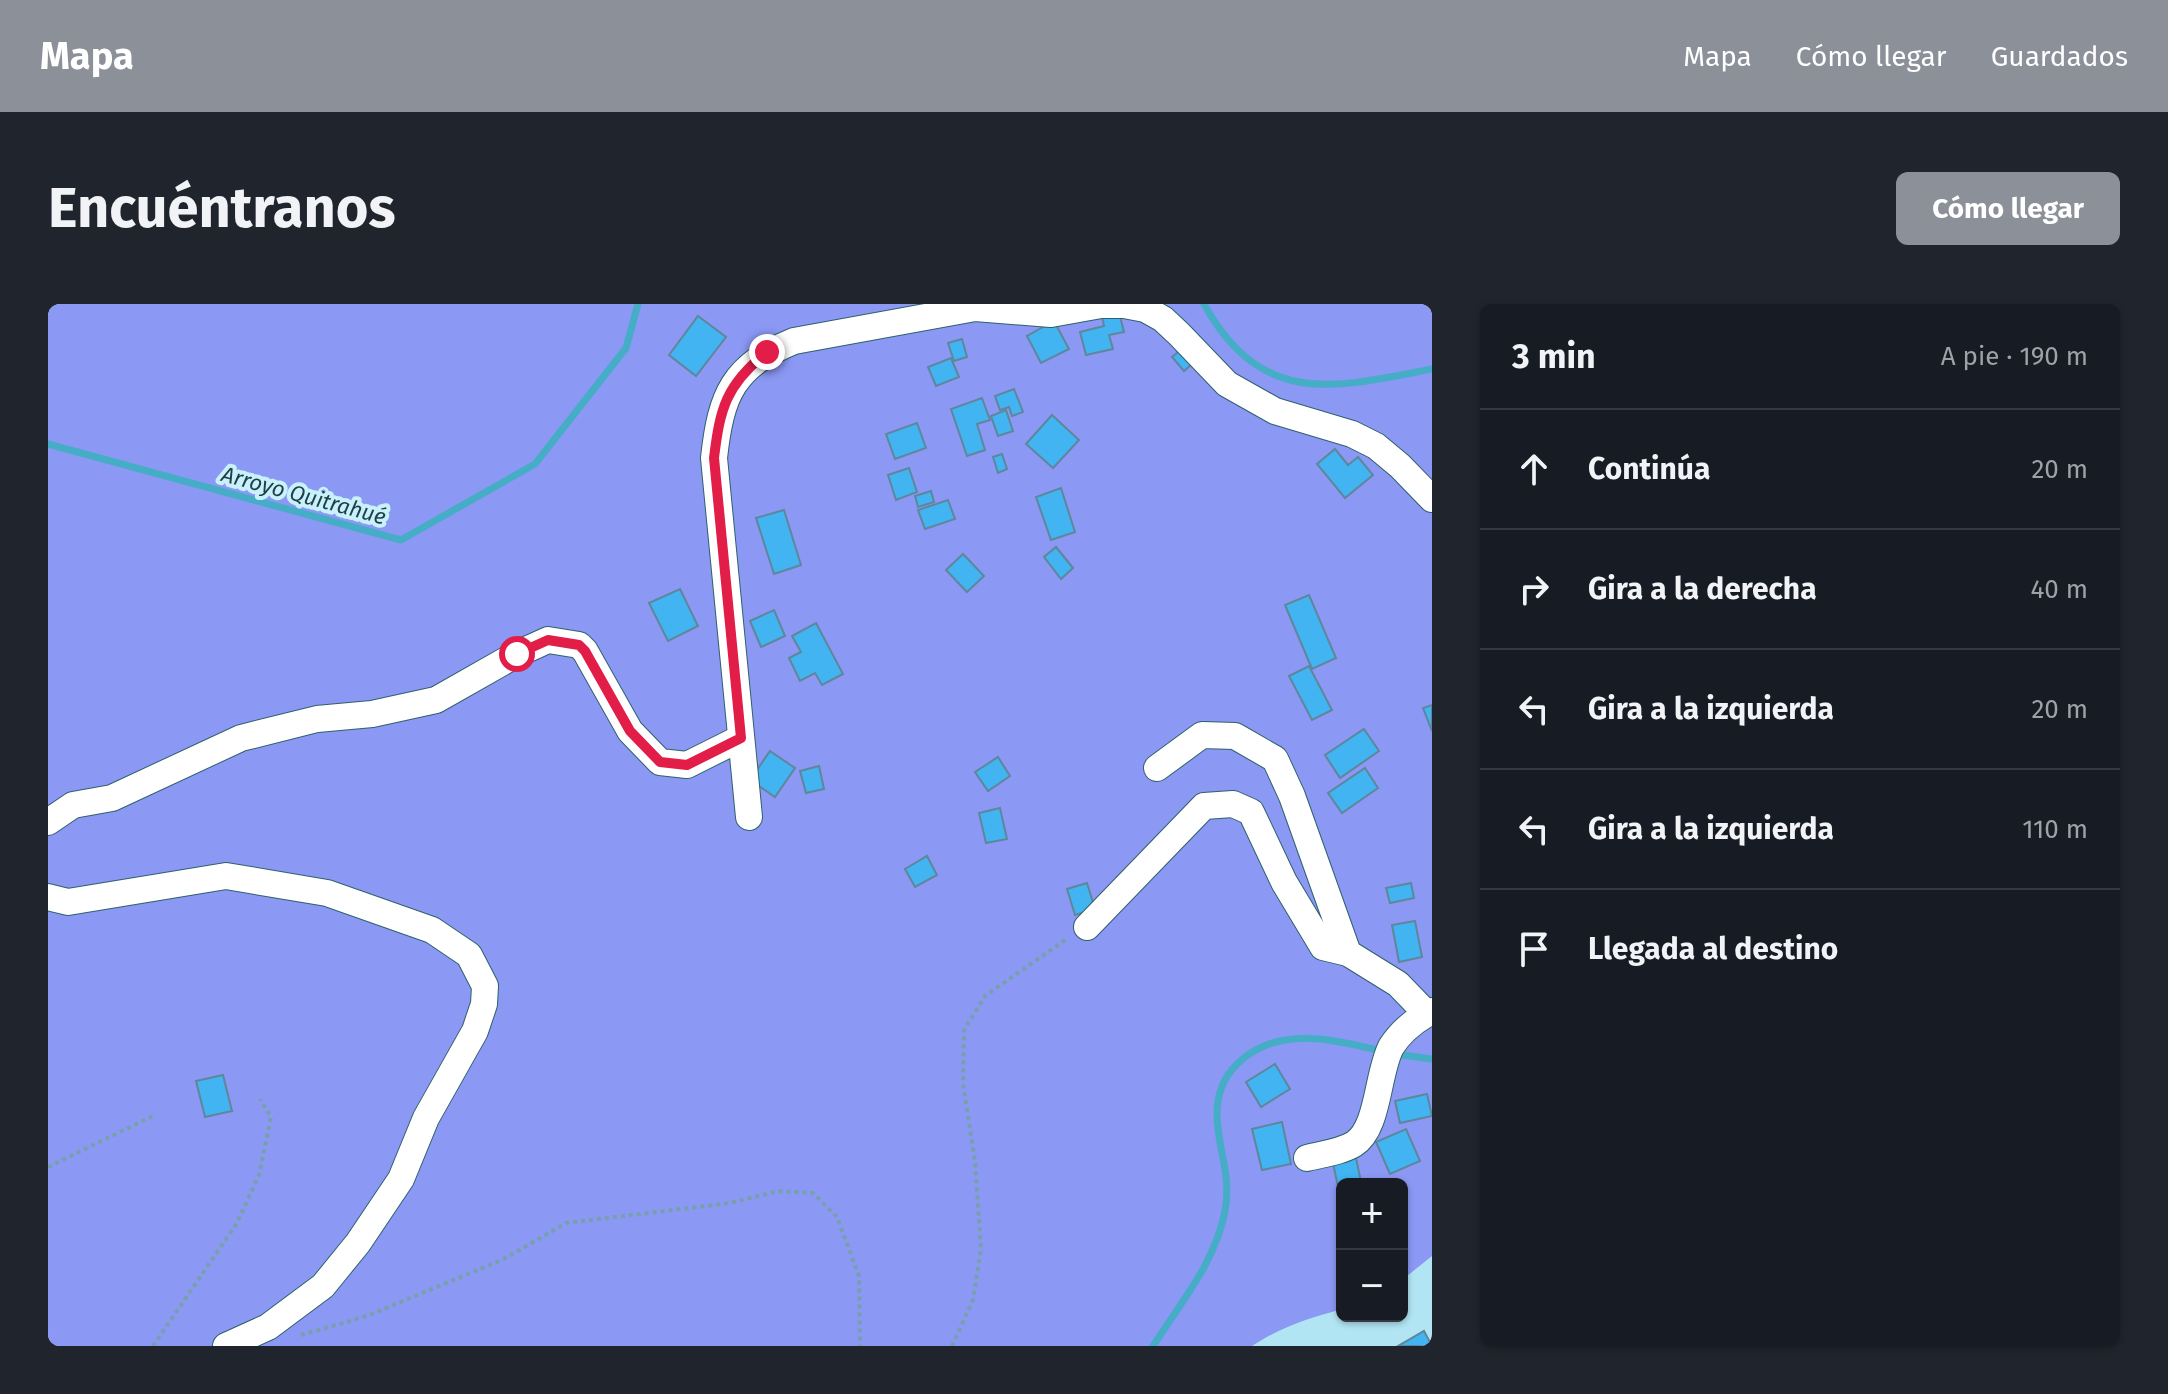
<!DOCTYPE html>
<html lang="es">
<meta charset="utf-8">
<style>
:root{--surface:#171b24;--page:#20242c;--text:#f1f3f6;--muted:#9ea1a6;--line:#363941;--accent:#8c9099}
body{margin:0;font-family:"Fira Sans",sans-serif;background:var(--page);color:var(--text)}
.controls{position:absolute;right:24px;bottom:24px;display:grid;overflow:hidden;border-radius:12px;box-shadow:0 2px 6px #0004}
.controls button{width:72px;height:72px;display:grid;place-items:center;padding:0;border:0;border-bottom:2px solid var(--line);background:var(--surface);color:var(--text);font:40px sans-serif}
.stop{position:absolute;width:24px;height:24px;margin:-18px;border:6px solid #e11d48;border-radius:50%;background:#fff}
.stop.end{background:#e11d48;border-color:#fff;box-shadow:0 2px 8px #0008}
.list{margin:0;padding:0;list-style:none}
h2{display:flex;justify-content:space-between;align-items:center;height:104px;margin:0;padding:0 32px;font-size:34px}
h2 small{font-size:26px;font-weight:400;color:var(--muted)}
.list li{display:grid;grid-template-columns:52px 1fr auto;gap:24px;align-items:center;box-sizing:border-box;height:120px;padding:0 32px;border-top:2px solid var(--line)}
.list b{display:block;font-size:30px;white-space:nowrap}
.list em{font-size:26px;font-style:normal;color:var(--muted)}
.icon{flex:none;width:44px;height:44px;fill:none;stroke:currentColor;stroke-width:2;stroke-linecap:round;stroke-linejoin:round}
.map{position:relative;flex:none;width:1384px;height:1042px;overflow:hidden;border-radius:12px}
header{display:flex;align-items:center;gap:48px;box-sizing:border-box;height:112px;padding:0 40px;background:var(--accent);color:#fff}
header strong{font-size:38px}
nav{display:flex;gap:44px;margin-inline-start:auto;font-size:28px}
.intro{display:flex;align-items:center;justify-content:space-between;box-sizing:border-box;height:192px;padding:0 48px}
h1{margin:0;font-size:56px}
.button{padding:20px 36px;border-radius:12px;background:var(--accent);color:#fff;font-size:28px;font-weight:700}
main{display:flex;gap:48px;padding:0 48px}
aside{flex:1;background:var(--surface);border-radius:12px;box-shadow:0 2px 6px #0004}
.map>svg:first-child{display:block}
</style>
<header>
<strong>Mapa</strong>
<nav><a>Mapa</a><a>Cómo llegar</a><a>Guardados</a></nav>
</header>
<div class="intro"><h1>Encuéntranos</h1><a class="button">Cómo llegar</a></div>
<main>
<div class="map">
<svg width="1384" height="1042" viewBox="0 0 1384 1042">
<rect width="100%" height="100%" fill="#b2e5f3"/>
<path fill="#8b98f4" d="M0 0H1384V952L1354 976V880H1294V1005C1259 1015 1235 1022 1204 1042H0Z"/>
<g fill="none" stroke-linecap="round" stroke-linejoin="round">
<g stroke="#45adc6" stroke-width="7">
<path d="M1156 0C1214 104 1286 84 1384 65"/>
<path d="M0 140 353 236 487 160 578 44 590 0"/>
<path d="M1347 750 1384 755"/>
<path d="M1105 1042C1133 998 1167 959 1177 907 1184 869 1169 845 1169 810 1169 791 1176 773 1189 760 1230 720 1285 736 1334 747"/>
</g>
</g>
<g fill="#41b4f1" stroke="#5f869d" stroke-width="2">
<path d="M1071 8 1076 28 1061 31 1065 45 1038 51 1032 28 1056 22 1054 12Z"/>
<path d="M650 12 678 33 648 72 621 51Z"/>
<path d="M1006 17 1021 45 993 59 979 32Z"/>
<path d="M914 35 919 53 906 57 900 39Z"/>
<path d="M1139 41 1151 54 1136 67 1124 53Z"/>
<path d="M903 54 911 73 888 82 880 63Z"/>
<path d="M966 85 975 108 964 112 961 103 952 106 947 92Z"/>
<path d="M934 94 942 116 929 120 937 146 919 152 903 105Z"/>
<path d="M958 106 965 127 950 132 943 112Z"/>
<path d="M1004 111 1031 136 1005 164 978 140Z"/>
<path d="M869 119 878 144 847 155 838 130Z"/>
<path d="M1287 145 1300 161 1310 153 1325 171 1297 194 1269 160Z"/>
<path d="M954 150 959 165 950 169 945 153Z"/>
<path d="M861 164 869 188 848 196 840 171Z"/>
<path d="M1013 184 1027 228 1003 236 988 193Z"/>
<path d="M883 187 886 198 870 203 867 192Z"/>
<path d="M900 196 907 215 877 225 870 206Z"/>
<path d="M736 206 753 261 726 270 708 214Z"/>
<path d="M1008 243 1025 264 1013 275 996 253Z"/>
<path d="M915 250 936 272 919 288 898 266Z"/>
<path d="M632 285 650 322 620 337 601 299Z"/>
<path d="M1261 291 1288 354 1264 365 1237 301Z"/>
<path d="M726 306 737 332 713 343 702 317Z"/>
<path d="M768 319 795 370 774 381 767 369 752 377 741 354 753 348 744 332Z"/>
<path d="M1261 362 1284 406 1264 416 1241 372Z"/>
<path d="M1384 401V427L1375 404Z"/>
<path d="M1316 425 1331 447 1292 474 1277 451Z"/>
<path d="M722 447 747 464 727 493 702 476Z"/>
<path d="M950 453 962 472 940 487 927 468Z"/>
<path d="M771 462 776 485 758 489 752 467Z"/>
<path d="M1317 464 1330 484 1294 509 1280 489Z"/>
<path d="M952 504 959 535 938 539 931 509Z"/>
<path d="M879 552 889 571 867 583 857 565Z"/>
<path d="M1039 579 1047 605 1027 611 1019 585Z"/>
<path d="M1363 579 1366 594 1342 599 1338 584Z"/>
<path d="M1367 617 1374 653 1351 658 1344 621Z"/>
<path d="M1227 760 1242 785 1213 803 1198 778Z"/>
<path d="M175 771 184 807 157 813 148 777Z"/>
<path d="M1379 790 1384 812 1352 819 1347 797Z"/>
<path d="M1234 818 1243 860 1214 866 1204 825Z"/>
<path d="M1358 825 1372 857 1342 870 1328 838Z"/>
<path d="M1308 854 1313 878 1290 883 1285 859Z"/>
<path d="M1376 1027 1384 1042H1350Z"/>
</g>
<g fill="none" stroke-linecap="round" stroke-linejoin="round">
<defs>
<g id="minor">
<path d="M1109 464 1154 431 1187 432 1227 455 1244 492 1300 649 1350 680 1379 710"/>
<path d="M701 513 666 154C673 90 685 62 746 37L927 4 1003 10 1053 1H1076L1097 5 1115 15 1131 30 1179 80 1227 107 1304 130 1328 142 1352 162 1384 195"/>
<path d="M0 518 25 501 64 494 193 434 269 415 324 410 388 396 469 350 500 336 531 341 537 347 582 427 612 458 639 461 693 434"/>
<path d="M0 593 20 598 178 572 279 589 384 626 421 651 437 682 436 700 427 727 378 814 353 875 310 939 275 982 220 1023 178 1042"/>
<path d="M1039 623 1156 502 1185 500 1203 508 1236 578 1275 643 1300 649"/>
<path d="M1259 854C1274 850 1293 848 1306 840 1331 824 1329 770 1343 743 1353 727 1367 716 1384 707"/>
</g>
</defs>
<use href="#minor" stroke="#2f606c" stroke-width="28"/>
<g stroke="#78a0aa" stroke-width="4" stroke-dasharray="4 4" stroke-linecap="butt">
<path d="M0 863 107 811"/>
<path d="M253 1031 319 1012 456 955 518 919 682 899 731 887 765 889 789 913 811 972 812 1042"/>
<path d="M105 1042 189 919 211 871 223 813 212 795"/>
<path d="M904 1042 925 996 933 945 927 857 915 780 916 726 937 692 1020 634"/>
</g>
<use href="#minor" stroke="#fff" stroke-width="26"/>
</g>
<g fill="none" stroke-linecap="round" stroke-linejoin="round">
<path stroke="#e11d48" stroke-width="10" d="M469 350 500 336 531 341 537 347 582 427 612 458 639 461 693 434 666 154C672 104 678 81 719 48"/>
</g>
<g text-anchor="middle" stroke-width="8" stroke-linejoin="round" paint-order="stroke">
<g font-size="22" font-style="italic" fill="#1f3e46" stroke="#c8f1fc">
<text transform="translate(256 191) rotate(15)" y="8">Arroyo Quitrahué</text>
</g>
</g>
</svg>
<div class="controls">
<button>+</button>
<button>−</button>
</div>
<div class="stop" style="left:469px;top:350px"></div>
<div class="stop end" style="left:719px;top:48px"></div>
</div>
<aside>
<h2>3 min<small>A pie · 190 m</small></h2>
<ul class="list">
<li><svg class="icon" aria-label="ahead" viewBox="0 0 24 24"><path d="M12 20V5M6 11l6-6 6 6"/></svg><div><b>Continúa</b></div><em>20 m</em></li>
<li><svg class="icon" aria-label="right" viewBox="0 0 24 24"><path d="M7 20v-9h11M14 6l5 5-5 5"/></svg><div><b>Gira a la derecha</b></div><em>40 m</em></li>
<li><svg class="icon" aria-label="left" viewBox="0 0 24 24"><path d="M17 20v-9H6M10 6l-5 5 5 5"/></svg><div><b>Gira a la izquierda</b></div><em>20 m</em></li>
<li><svg class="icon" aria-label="left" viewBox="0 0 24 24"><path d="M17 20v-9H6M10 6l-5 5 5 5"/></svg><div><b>Gira a la izquierda</b></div><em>110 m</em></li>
<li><svg class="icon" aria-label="arrive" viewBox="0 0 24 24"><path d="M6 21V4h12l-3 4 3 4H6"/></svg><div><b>Llegada al destino</b></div></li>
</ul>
</aside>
</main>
